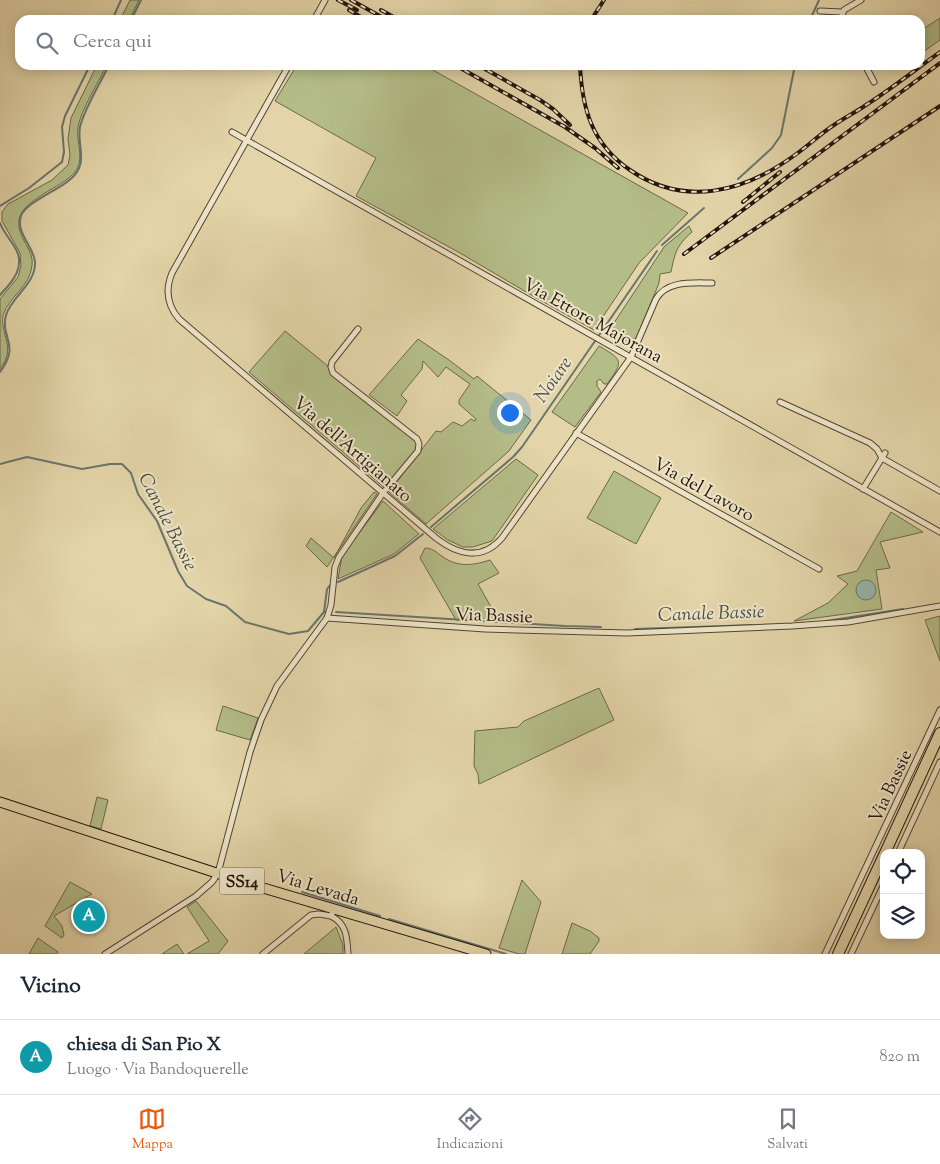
<!DOCTYPE html>
<html lang="it">
<meta charset="utf-8">
<style>
:root{--surface:#fff;--page:#f2f2f3;--text:#1f2937;--muted:#747a83;--line:#e0e1e3;--accent:#ea580c}
body{margin:0;font-family:"Sorts Mill Goudy",serif;background:var(--page);color:var(--text)}
.controls{position:absolute;right:15px;bottom:15px;display:grid;overflow:hidden;border-radius:10px;box-shadow:0 2px 12px #0003}
.controls button{width:45px;height:45px;display:grid;place-items:center;padding:0;border:0;border-bottom:1px solid var(--line);background:var(--surface);color:var(--text);font:25px sans-serif}
.you{position:absolute;left:509px;top:412px;width:18px;height:18px;margin:-12px;border:4px solid #fff;border-radius:50%;background:#1a73e8;box-shadow:0 0 0 8px #1a73e833}
.badge{display:grid;place-items:center;width:32px;height:32px;border-radius:50%;background:var(--accent);color:#fff;font-size:16px;font-weight:700}
.pin{position:absolute;translate:-50% -50%;border:2px solid #fff;box-shadow:0 1px 5px #0006}
.list{margin:0;padding:0;list-style:none}
h2{display:flex;justify-content:space-between;align-items:center;height:65px;margin:0;padding:0 20px;font-size:21px}
h2 small{font-size:16px;font-weight:400;color:var(--muted)}
.list li{display:grid;grid-template-columns:32px 1fr auto;gap:15px;align-items:center;box-sizing:border-box;height:75px;padding:0 20px;border-top:1px solid var(--line)}
.list b{display:block;font-size:19px;white-space:nowrap}
.list p{margin:0;font-size:16px;white-space:nowrap;color:var(--muted)}
.list em{font-size:16px;font-style:normal;color:var(--muted)}
.icon{flex:none;width:28px;height:28px;fill:none;stroke:currentColor;stroke-width:2;stroke-linecap:round;stroke-linejoin:round}
.map{position:relative;flex:none;width:940px;height:954px;overflow:hidden}
.search{position:absolute;background:var(--surface);box-shadow:0 2px 12px #0003;left:15px;right:15px;top:15px;height:55px;display:flex;align-items:center;gap:12px;box-sizing:border-box;padding:0 18px;border-radius:15px;color:var(--muted);font-size:19px}
.sheet{height:140px;background:var(--surface)}
nav{display:flex;justify-content:space-around;align-items:center;box-sizing:border-box;height:70px;border-top:1px solid var(--line);background:var(--surface);font-size:14px;color:var(--muted)}
nav a{display:grid;justify-items:center;gap:2px}
nav .on{color:var(--accent)}
.map>svg:first-child{display:block}
</style>
<div class="map">
<svg width="940" height="954" viewBox="0 0 940 954">
<rect width="100%" height="100%" fill="#e3d5a9"/>
<filter id="stains"><feTurbulence type="fractalNoise" baseFrequency=".004" numOctaves="4"/><feColorMatrix values="0 0 0 0 .2 0 0 0 0 .09 0 0 0 0 .02 0 0 0 .5 -.17"/></filter>
<radialGradient id="worn" r=".72"><stop offset=".6" stop-color="#630" stop-opacity="0"/><stop offset="1" stop-color="#630" stop-opacity=".3"/></radialGradient>
<g fill="#b4bd88" stroke="#6b684a">
<path d="M130 0H139L129 20H120Z"/>
<path d="M940 18V40L920 54V31Z"/>
<path d="M97 65H107C99 81 81 110 78 127 76 141 85 160 75 172 62 188 22 199 19 220 16 237 35 250 32 266 30 286 9 297 3 315 0 336 17 347 0 369V299L18 277 21 266 20 253 2 221V212L8 204 52 180 68 165 70 155 68 139 71 118Z"/>
<path d="M297 65H424L688 213 639 263 594 330 533 296 460 253 356 196 376 158 275 101Z"/>
<path d="M689 226 692 232C677 245 675 252 671 272L660 274 659 283 637 337 630 343H622L606 335 664 247Z"/>
<path d="M285 331 328 366 331 372 417 442 416 449 386 489 249 372Z"/>
<path d="M418 339 449 360 474 379 477 376 531 420 509 451 426 524 389 492 436 431 441 432 453 422 462 426 471 419 475 421 476 419 459 404V400L470 384 446 367 438 377 423 361 422 369 401 395 407 401 397 416 369 395Z"/>
<path d="M599 346C623 360 624 361 607 384H604L600 379 597 381V386L601 392 575 427 552 412Z"/>
<path d="M516 459 538 475 492 541 473 547H463L448 540 433 529Z"/>
<path d="M614 471 661 498 636 544 587 518Z"/>
<path d="M374 492 377 494 333 558 327 567 306 546 311 538 334 558 361 508Z"/>
<path d="M383 501 419 534 394 554 338 579 342 556Z"/>
<path d="M891 512 923 532 880 542 890 568 876 570 882 609 794 621 828 603 848 584 837 576 857 571Z"/>
<path d="M425 548C433 548 437 553 443 557 459 568 474 565 490 560L499 573 478 584 499 621 456 620 420 558Z"/>
<path d="M940 616V661L925 620Z"/>
<path d="M599 688 614 720 479 784 478 774 474 766 475 731 518 727 524 721Z"/>
<path d="M223 706 258 718 250 740 216 730Z"/>
<path d="M97 797 108 800 101 829 90 826Z"/>
<path d="M522 880 541 902 525 954H519L499 948Z"/>
<path d="M70 882 92 894 54 916 62 926 64 935 62 938 45 926Z"/>
<path d="M196 901 228 941 218 954H187L209 941 187 907Z"/>
<path d="M572 923 590 931 599 938V941L590 954H562Z"/>
<path d="M336 927 343 945V954H304Z"/>
<path d="M38 938 58 952 57 954H29Z"/>
<path d="M177 944 184 954H162Z"/>
</g>
<circle fill="#96b8af" stroke="#68766e" cx="866" cy="590" r="10"/>
<g fill="none" stroke-linecap="round" stroke-linejoin="round">
<g stroke="#68766e" stroke-width="2">
<path d="M112 20 121 0"/>
<path d="M131 20 141 0"/>
<path d="M810 20 819 0"/>
<path d="M738 179 772 148 781 135 795 65"/>
<path d="M0 206 29 188 62 162 64 152 62 127 65 116 90 65"/>
<path d="M0 223C4 234 14 243 18 254 23 271 10 284 0 295"/>
<path d="M662 245 704 208"/>
<path d="M0 372C21 344 0 339 6 315 12 296 36 284 35 262 34 247 15 232 21 216 27 200 67 188 77 172 86 158 77 142 80 127 84 109 101 82 109 65"/>
<path d="M0 464 27 457 82 469 110 464H122L131 473 138 494 157 521 178 571 187 586 206 599 226 606 245 622 289 634 308 631 324 612H326"/>
<path d="M431 527 513 457 522 447 657 251"/>
<path d="M338 582 395 556 423 534"/>
<path d="M324 612 327 589 331 584"/>
<path d="M336 612 565 626 601 627"/>
<path d="M826 621 903 609"/>
<path d="M635 629 753 625"/>
<path d="M302 892 380 916"/>
<path d="M389 919 506 954"/>
</g>
<defs>
<g id="street">
<path d="M820 11 842 12"/>
<path d="M314 20 325 0"/>
<path d="M844 20 842 16 844 10 861 0"/>
<path d="M289 65 172 273C165 290 167 305 179 319L436 538C458 555 482 561 502 538L631 357 656 299C667 280 693 283 712 283"/>
<path d="M865 65 874 82"/>
<path d="M232 132 940 532"/>
<path d="M780 402 870 443 877 449 882 458 940 491"/>
<path d="M576 433 819 569"/>
<path d="M863 489 885 453"/>
<path d="M327 618 485 629 627 633 792 626 848 622 940 606"/>
<path d="M898 853 940 762"/>
<path d="M331 916C347 924 347 938 348 954"/>
<path d="M105 954 196 896 212 882 218 873 250 752 261 720 277 686 327 618 331 605 335 567 339 557 383 493 418 451 419 444 417 439 333 373 331 367 332 362 358 329"/>
<path d="M263 954 311 915 319 914 331 916 334 909"/>
<path d="M825 954 940 710"/>
<path d="M851 954 884 884"/>
</g>
<path id="primary" d="M0 802 250 884 486 954"/>
<g id="highway">
<path d="M885 853 940 733"/>
<path d="M838 954 884 855"/>
</g>
</defs>
<use href="#street" stroke="#524433" stroke-width="7"/>
<use href="#primary" stroke="#22130c" stroke-width="11"/>
<use href="#highway" stroke="#22130c" stroke-width="12"/>
<use href="#street" stroke="#ede4c7" stroke-width="5"/>
<use href="#primary" stroke="#e3d5a9" stroke-width="9"/>
<use href="#highway" stroke="#e3d5a9" stroke-width="10"/>
<defs>
<g id="rail">
<path d="M338 0 357 10"/>
<path d="M351 0 387 20"/>
<path d="M349 10 366 20"/>
<path d="M381 10 399 20"/>
<path d="M591 20 604 0"/>
<path d="M455 65 565 127 595 148 618 168"/>
<path d="M478 65 540 100 553 109 570 125"/>
<path d="M580 65C582 109 592 144 630 170 685 208 744 192 795 155 808 146 820 134 834 125 844 118 856 112 866 105 891 89 915 70 940 52"/>
<path d="M743 202 780 172"/>
<path d="M684 254 940 63"/>
<path d="M711 258 940 106"/>
</g>
</defs>
<use href="#rail" stroke="#22130c" stroke-width="4"/>
<use href="#rail" stroke="#ede4c7" stroke-width="2" stroke-dasharray="5.5" stroke-linecap="butt"/>
</g>
<g text-anchor="middle" stroke-width="4" stroke-linejoin="round" paint-order="stroke">
<rect fill="#ede4c7" stroke="#5f5244" stroke-width="1" x="219.5" y="867.5" width="45" height="27" rx="4"/>
<g font-size="16" font-weight="bold" fill="#22130c">
<text x="242" y="887">SS14</text>
</g>
<g font-size="18" fill="#22130c" stroke="#ede4c7">
<text transform="translate(593 320) rotate(29)" y="6">Via Ettore Majorana</text>
<text transform="translate(353 449) rotate(41)" y="6">Via dell'Artigianato</text>
<text transform="translate(704 489) rotate(29)" y="6">Via del Lavoro</text>
<text transform="translate(494 615) rotate(2)" y="6">Via Bassie</text>
<text transform="translate(890 786) rotate(-65)" y="6">Via Bassie</text>
<text transform="translate(318 887) rotate(17)" y="6">Via Levada</text>
</g>
<g font-size="19" font-style="italic" fill="#4b4d45" stroke="#ede4c7">
<text transform="translate(552 379) rotate(-55)" y="7">Noiare</text>
<text transform="translate(169 521) rotate(63)" y="7">Canale Bassie</text>
<text transform="translate(711 612) rotate(-2)" y="7">Canale Bassie</text>
</g>
</g>
<rect width="100%" height="100%" filter="url(#stains)"/>
<rect width="100%" height="100%" fill="url(#worn)"/>
</svg>
<div class="controls">
<button><svg class="icon" aria-label="locate" viewBox="0 0 24 24"><circle cx="12" cy="12" r="6"/><path d="M12 2v4M12 18v4M2 12h4M18 12h4"/></svg></button>
<button><svg class="icon" aria-label="layers" viewBox="0 0 24 24"><path d="M12 4l9 5-9 5-9-5zM3 14l9 5 9-5"/></svg></button>
</div>
<div class="you"></div>
<div class="pin badge" style="left:89px;top:916px;background:#0f9aa8">A</div>
<div class="search"><svg class="icon" aria-label="search" viewBox="0 0 24 24"><circle cx="10" cy="10" r="6"/><path d="M15 15l6 6"/></svg>Cerca qui</div>
</div>
<section class="sheet">
<h2>Vicino<small></small></h2>
<ul class="list">
<li><span class="badge" style="background:#0f9aa8">A</span><div><b>chiesa di San Pio X</b><p>Luogo · Via Bandoquerelle</p></div><em>820 m</em></li>
</ul>
</section>
<nav>
<a class="on"><svg class="icon" aria-label="map" viewBox="0 0 24 24"><path d="M3 6l6-2 6 2 6-2v14l-6 2-6-2-6 2zM9 4v14M15 6v14"/></svg>Mappa</a>
<a><svg class="icon" aria-label="directions" viewBox="0 0 24 24"><path d="M12 3l9 9-9 9-9-9zM9 14v-3h6M13 9l2 2-2 2"/></svg>Indicazioni</a>
<a><svg class="icon" aria-label="saved" viewBox="0 0 24 24"><path d="M7 4h10v16l-5-4-5 4z"/></svg>Salvati</a>
</nav>
